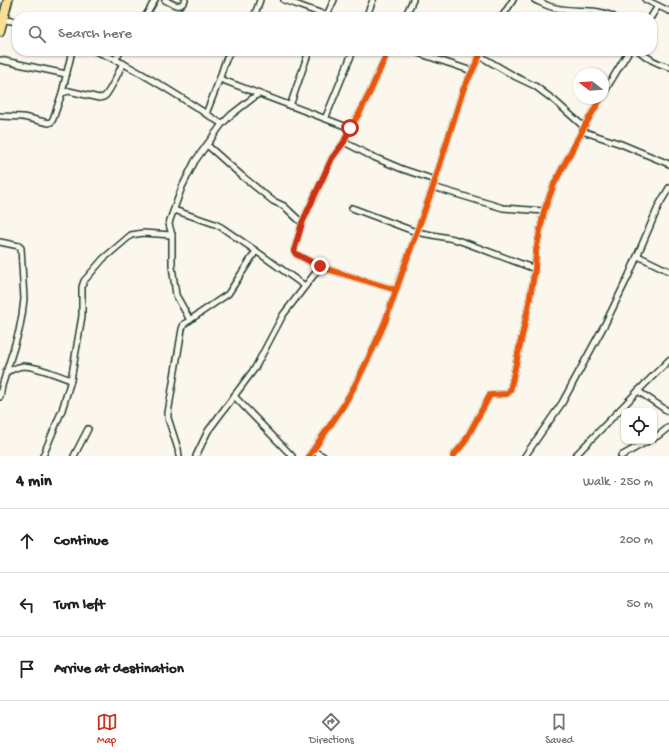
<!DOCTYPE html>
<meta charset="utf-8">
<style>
:root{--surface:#fff;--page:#f2f2f2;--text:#202124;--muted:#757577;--line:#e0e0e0;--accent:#c8321e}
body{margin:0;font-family:"Gochi Hand",sans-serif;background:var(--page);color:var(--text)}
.controls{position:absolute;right:12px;bottom:12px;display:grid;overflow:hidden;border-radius:8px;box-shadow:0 1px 3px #0004}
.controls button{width:36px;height:36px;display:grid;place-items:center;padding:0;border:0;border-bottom:1px solid var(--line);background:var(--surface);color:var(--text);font:20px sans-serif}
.compass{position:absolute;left:573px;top:68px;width:36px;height:36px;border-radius:50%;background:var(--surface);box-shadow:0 1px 3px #0004;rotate:287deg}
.stop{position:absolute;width:12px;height:12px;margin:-9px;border:3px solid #c8321e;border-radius:50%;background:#fff}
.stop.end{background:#c8321e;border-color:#fff;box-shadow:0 1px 4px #0008}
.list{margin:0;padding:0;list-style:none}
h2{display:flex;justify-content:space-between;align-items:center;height:52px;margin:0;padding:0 16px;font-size:17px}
h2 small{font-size:13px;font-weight:400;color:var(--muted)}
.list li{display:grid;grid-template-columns:26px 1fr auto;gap:12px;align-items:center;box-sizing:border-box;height:64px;padding:0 16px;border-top:1px solid var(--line)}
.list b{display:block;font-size:15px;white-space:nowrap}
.list em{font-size:13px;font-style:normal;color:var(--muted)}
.icon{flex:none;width:22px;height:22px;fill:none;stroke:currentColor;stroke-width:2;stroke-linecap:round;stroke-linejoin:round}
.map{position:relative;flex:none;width:669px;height:456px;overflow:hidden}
.search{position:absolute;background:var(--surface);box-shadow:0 1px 3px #0004;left:12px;right:12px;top:12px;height:44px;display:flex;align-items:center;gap:10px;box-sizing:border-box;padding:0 14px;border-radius:16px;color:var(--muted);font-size:15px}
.sheet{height:244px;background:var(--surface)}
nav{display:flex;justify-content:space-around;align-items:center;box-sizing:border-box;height:56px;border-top:1px solid var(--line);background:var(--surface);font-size:11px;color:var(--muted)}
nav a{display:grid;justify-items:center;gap:2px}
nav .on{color:var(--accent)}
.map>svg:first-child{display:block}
</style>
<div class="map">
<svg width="669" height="456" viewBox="0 0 669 456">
<rect width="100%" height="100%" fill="#fbf7ec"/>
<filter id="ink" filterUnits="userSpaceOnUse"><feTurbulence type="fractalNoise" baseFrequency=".025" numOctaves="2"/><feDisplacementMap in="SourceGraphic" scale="8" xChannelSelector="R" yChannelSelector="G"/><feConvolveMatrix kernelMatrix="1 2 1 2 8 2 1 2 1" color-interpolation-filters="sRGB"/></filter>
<g filter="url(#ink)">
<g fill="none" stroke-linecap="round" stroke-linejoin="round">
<defs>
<g id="minor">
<path d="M165 0C173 4 180 10 185 0"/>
<path d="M284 0 331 17"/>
<path d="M535 0C542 3 549 7 556 8 575 13 596 7 614 17"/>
<path d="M646 0 669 11"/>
<path d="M145 17 155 0"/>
<path d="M254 17 260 0"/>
<path d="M326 17 334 0"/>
<path d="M366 17 373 0"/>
<path d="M405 17 413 0"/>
<path d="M502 17 513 0"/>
<path d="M651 17 658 6"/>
<path d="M0 19 17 22"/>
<path d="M95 51C105 55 115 59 124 64 158 82 190 103 222 124"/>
<path d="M388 51 370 92 359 114 350 128 344 142 332 158 302 223 294 251 296 254 320 267 396 290"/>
<path d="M412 51 472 71"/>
<path d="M639 51C648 59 658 64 669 67"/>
<path d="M480 56 516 77 535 86 555 101 584 127"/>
<path d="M0 60 66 74"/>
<path d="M115 60 121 51"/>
<path d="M220 79 350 128"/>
<path d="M62 93 72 51"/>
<path d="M603 94 629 51"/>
<path d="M290 106 309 51"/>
<path d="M206 114C210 103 215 92 219 80 223 70 224 60 231 51"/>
<path d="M0 116 23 117 49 123 51 122 53 119 62 93 69 91 99 98C102 97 103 98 105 96 111 90 119 71 123 63"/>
<path d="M325 119 353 51"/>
<path d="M582 131 621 144 669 164"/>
<path d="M344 142 371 156 402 169 435 180"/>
<path d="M207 145 242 176 273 201 284 206 302 223"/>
<path d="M433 187 503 208 544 211"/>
<path d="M352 208 416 232 454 239 466 243 535 269"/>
<path d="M174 210 215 224 221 227 256 251 305 286"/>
<path d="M0 242 19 246 21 248 24 299 22 315 19 331 2 386 0 397"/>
<path d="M638 256 669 271"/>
<path d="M190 320 176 295 172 266V235L169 224 170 220 182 187 195 161 222 124 231 115 258 94"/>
<path d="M6 372C12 370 18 366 24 366 40 367 56 375 71 380"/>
<path d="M638 391 669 412"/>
<path d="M234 396 292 456"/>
<path d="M654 438 659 435 669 427"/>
<path d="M313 451 323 456"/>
<path d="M43 456 62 410 71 380 82 316V287L84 281 103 259 131 235 143 233 172 235"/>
<path d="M74 456 88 429"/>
<path d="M179 456 178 449 168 418V413L182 329 184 324 228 294 256 251"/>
<path d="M196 456 208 431 255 368 283 315 320 267"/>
<path d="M309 456 342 408 355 385 372 351 385 322 403 270 433 187 463 90 482 51"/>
<path d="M453 456 464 443 490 395 507 394 510 391 528 308 535 269 536 251 544 211 554 184 584 127 601 98"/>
<path d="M525 456 562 403 606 322 629 275 659 205 669 188"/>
<path d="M575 456 638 391 669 360"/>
<path d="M621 456 648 441"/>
</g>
<path id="primary" d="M0 31 8 0"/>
</defs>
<use href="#minor" stroke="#1f3d34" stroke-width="8"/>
<use href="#primary" stroke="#1f3d34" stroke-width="11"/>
<use href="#minor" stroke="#fbf7ec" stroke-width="5"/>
<use href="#primary" stroke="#fbdf96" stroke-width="8"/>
<defs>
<g id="cycleway">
<path d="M388 51 370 92 359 114 350 128 344 142 332 158 302 223 294 251 296 254 320 267 396 290"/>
<path d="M309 456 342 408 355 385 372 351 385 322 403 270 433 187 463 90 482 51"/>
<path d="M453 456 464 443 490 395 507 394 510 391 528 308 535 269 536 251 544 211 554 184 584 127 601 98"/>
</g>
</defs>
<use href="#cycleway" stroke="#fbf7ec" stroke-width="8"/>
<use href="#cycleway" stroke="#e8590c" stroke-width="6"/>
</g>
</g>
<g fill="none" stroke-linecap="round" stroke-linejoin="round" filter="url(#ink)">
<path stroke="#c8321e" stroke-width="5" d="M320 266 296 254 294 251 302 223 332 158 344 142 350 128"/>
</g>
</svg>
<div class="controls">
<button><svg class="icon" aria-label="locate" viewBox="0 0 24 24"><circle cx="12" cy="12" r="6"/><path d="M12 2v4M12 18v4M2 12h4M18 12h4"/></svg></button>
</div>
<svg class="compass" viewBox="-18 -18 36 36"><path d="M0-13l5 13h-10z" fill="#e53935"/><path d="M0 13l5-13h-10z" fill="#757577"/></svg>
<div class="stop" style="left:350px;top:128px"></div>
<div class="stop end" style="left:320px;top:266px"></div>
<div class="search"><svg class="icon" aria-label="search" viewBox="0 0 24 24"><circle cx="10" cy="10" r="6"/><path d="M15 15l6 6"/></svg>Search here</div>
</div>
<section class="sheet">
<h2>4 min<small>Walk · 250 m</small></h2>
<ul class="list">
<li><svg class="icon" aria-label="ahead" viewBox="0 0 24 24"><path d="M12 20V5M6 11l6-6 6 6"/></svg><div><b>Continue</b></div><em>200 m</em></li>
<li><svg class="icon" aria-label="left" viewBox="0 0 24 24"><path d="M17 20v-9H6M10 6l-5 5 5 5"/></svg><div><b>Turn left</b></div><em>50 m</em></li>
<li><svg class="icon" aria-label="arrive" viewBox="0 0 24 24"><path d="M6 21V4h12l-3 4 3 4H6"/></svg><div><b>Arrive at destination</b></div></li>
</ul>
</section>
<nav>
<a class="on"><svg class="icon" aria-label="map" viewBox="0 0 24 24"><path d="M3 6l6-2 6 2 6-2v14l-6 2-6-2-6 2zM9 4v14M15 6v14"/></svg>Map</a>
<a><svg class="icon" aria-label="directions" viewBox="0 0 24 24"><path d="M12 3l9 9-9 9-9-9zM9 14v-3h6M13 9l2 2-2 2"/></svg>Directions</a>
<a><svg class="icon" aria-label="saved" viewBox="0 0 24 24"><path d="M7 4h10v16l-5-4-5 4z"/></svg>Saved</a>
</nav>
